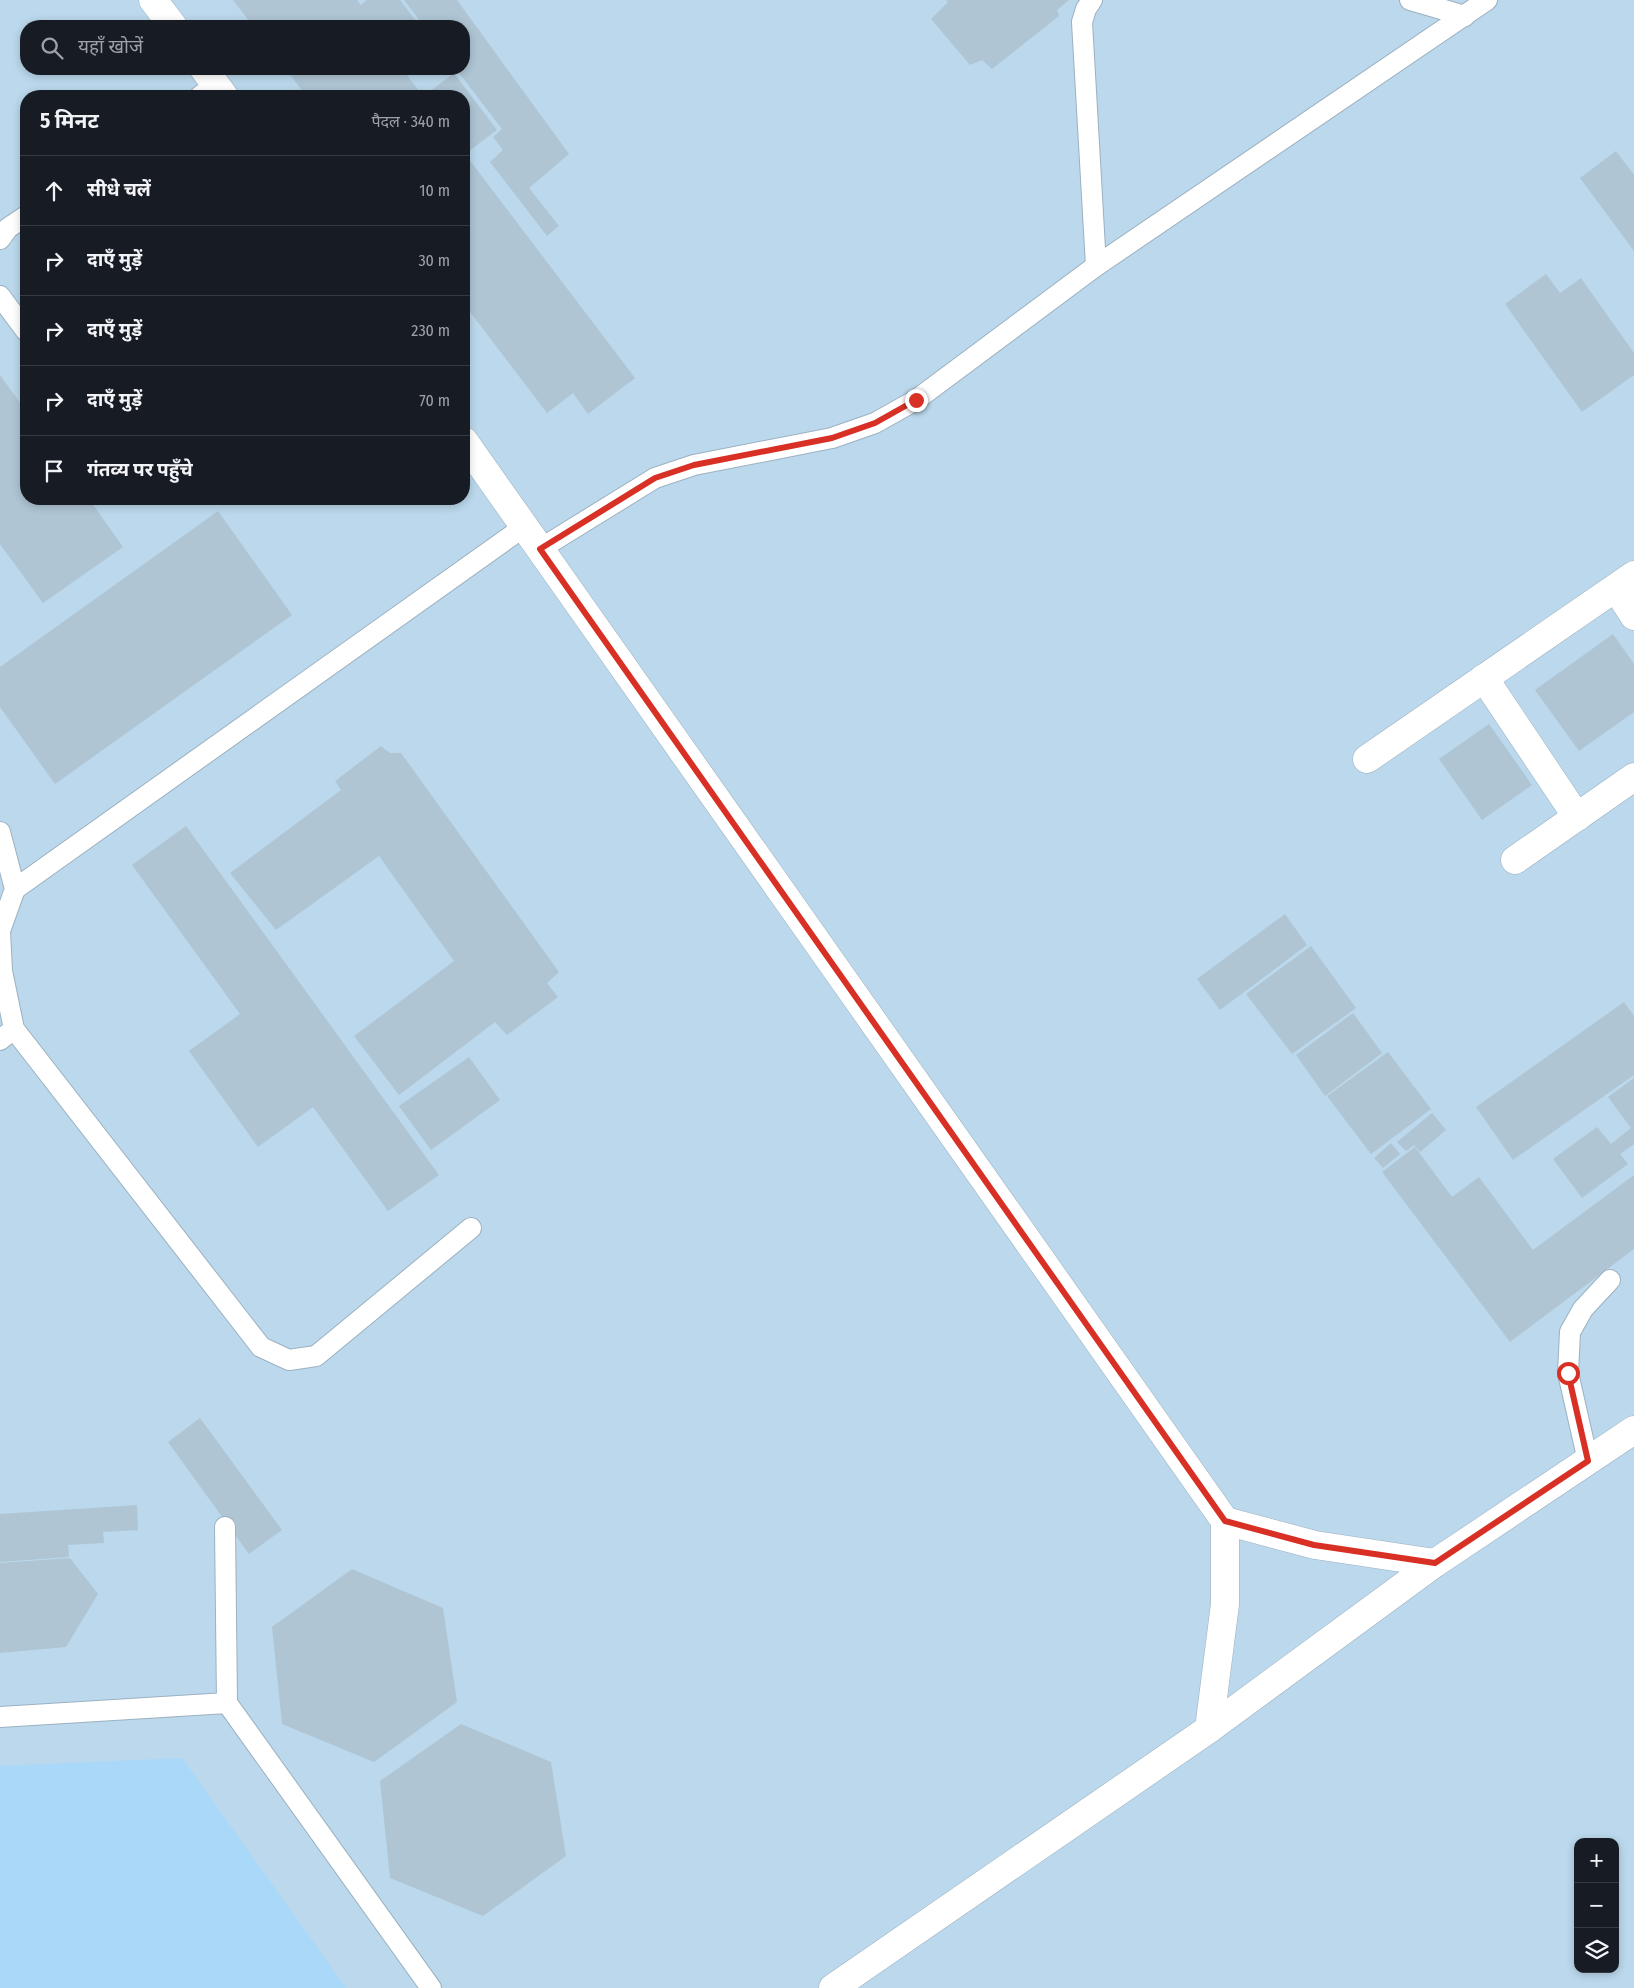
<!DOCTYPE html>
<html lang="hi">
<meta charset="utf-8">
<style>
:root{--surface:#171b24;--page:#20242c;--text:#f1f3f6;--muted:#9ea1a6;--line:#363941}
body{margin:0;font-family:"Fira Sans Condensed","Noto Sans Devanagari",sans-serif;background:var(--page);color:var(--text)}
.controls{position:absolute;right:15px;bottom:15px;display:grid;overflow:hidden;border-radius:10px;box-shadow:0 2px 8px #0003}
.controls button{width:45px;height:45px;display:grid;place-items:center;padding:0;border:0;border-bottom:1px solid var(--line);background:var(--surface);color:var(--text);font:25px sans-serif}
.stop{position:absolute;width:15px;height:15px;margin:-11px;border:4px solid #d93025;border-radius:50%;background:#fff}
.stop.end{background:#d93025;border-color:#fff;box-shadow:0 1px 5px #0008}
.list{margin:0;padding:0;list-style:none}
h2{display:flex;justify-content:space-between;align-items:center;height:65px;margin:0;padding:0 20px;font-size:21px}
h2 small{font-size:16px;font-weight:400;color:var(--muted)}
.list li{display:grid;grid-template-columns:32px 1fr auto;gap:15px;align-items:center;box-sizing:border-box;height:70px;padding:0 20px;border-top:1px solid var(--line)}
.list b{display:block;font-size:19px;white-space:nowrap}
.list em{font-size:16px;font-style:normal;color:var(--muted)}
.icon{flex:none;width:28px;height:28px;fill:none;stroke:currentColor;stroke-width:2;stroke-linecap:round;stroke-linejoin:round}
.map{position:relative;flex:none;width:1634px;height:1988px;overflow:hidden}
.search{position:absolute;background:var(--surface);box-shadow:0 2px 8px #0003;left:20px;top:20px;width:450px;height:55px;display:flex;align-items:center;gap:12px;box-sizing:border-box;padding:0 18px;border-radius:20px;color:var(--muted);font-size:19px}
.panel{position:absolute;background:var(--surface);box-shadow:0 2px 8px #0003;left:20px;top:90px;width:450px;height:415px;border-radius:20px}
.map>svg:first-child{display:block}
</style>
<div class="map">
<svg width="1634" height="1988" viewBox="0 0 1634 1988">
<rect width="100%" height="100%" fill="#cfe5f6"/>
<path fill="#bbd8ec" fill-rule="evenodd" d="M0 0H1634V1988H0ZM26 26H464V69H26ZM26 96H464V499H26ZM1578 1842H1615V1969H1578Z"/>
<path fill="#aad8f9" d="M182 1758 346 1988H0V1766Z"/>
<g fill="#afc5d4">
<path d="M233 0H357L361 5 367 0H400L420 26H253Z"/>
<path d="M404 0H457L569 154 529 188 559 226 547 236 490 162 503 150 493 137 502 129 456 69H464V26H424Z"/>
<path d="M946 0H1069L1057 10 1059 16 992 69 982 60 970 65 931 19 948 2Z"/>
<path d="M286 69H402L423 96H306Z"/>
<path d="M454 73 497 130 465 154 635 378 588 414 573 393 547 413 464 304V96H424Z"/>
<path d="M1616 151 1634 175V251L1580 178Z"/>
<path d="M1546 274 1560 293 1581 278 1634 353V375L1582 412 1505 304Z"/>
<path d="M0 375 26 411V499H89L123 547 43 603 0 544Z"/>
<path d="M218 511 292 615 55 784 0 707V667Z"/>
<path d="M1613 634 1634 664V712L1579 751 1535 690Z"/>
<path d="M1489 724 1532 785 1482 820 1439 759Z"/>
<path d="M381 746 390 753H401L559 972 547 983 558 997 507 1035 495 1022 399 1095 354 1036 454 961 379 856 276 930 230 873 341 790 335 781Z"/>
<path d="M186 826 439 1175 388 1211 313 1107 258 1147 189 1051 240 1014 132 865Z"/>
<path d="M1285 914 1307 945 1220 1010 1197 979Z"/>
<path d="M1311 946 1356 1008 1292 1054 1246 994Z"/>
<path d="M1624 1002 1634 1016V1075L1513 1160 1476 1107Z"/>
<path d="M1353 1013 1382 1053 1325 1096 1296 1055Z"/>
<path d="M1388 1052 1431 1109 1371 1154 1327 1096Z"/>
<path d="M469 1057 500 1100 431 1150 399 1106Z"/>
<path d="M1634 1078V1144L1620 1154 1628 1164 1582 1198 1553 1159 1597 1127 1611 1144 1631 1128 1608 1097Z"/>
<path d="M1432 1113 1446 1130 1420 1152 1414 1145 1406 1151 1397 1142Z"/>
<path d="M1391 1143 1400 1154 1383 1168 1374 1158Z"/>
<path d="M1415 1147 1452 1197 1479 1177 1533 1250 1634 1175V1249L1510 1342 1382 1172Z"/>
<path d="M200 1418 282 1530 249 1554 168 1442Z"/>
<path d="M137 1505 138 1530 103 1532 104 1543 68 1545 69 1557 0 1562V1514Z"/>
<path d="M70 1558 98 1594 66 1647 0 1653V1563Z"/>
<path d="M352 1569 443 1608 457 1702 374 1762 282 1724 272 1627Z"/>
<path d="M461 1724 551 1762 566 1856 483 1916 390 1878 380 1781Z"/>
</g>
<g fill="none" stroke-linecap="round" stroke-linejoin="round">
<defs>
<g id="lane">
<path d="M1092 0 1086 9 1082 22 1096 266"/>
<path d="M1410 0 1465 16"/>
<path d="M200 96 216 85"/>
<path d="M0 239 8 228 26 216"/>
<path d="M0 296 26 331"/>
<path d="M540 549 655 478 694 465 832 438 875 423 916 400 1096 266 1487 0"/>
<path d="M0 832 15 889 0 931 2 971 14 1029 261 1347 289 1360 316 1356 471 1228"/>
<path d="M15 889 525 526"/>
<path d="M0 1040 14 1029"/>
<path d="M1588 1461 1568 1373 1570 1332 1583 1309 1610 1280"/>
<path d="M225 1527 227 1703"/>
<path d="M0 1717 227 1703 431 1988"/>
</g>
<g id="street">
<path d="M153 0 173 26"/>
<path d="M204 69 224 96"/>
<path d="M464 441 1225 1521 1315 1545 1435 1563"/>
<path d="M1616 588 1634 616"/>
<path d="M1484 678 1577 817"/>
<path d="M1367 759 1634 575"/>
<path d="M1515 860 1634 777"/>
<path d="M1209 1729 1225 1604V1521"/>
<path d="M833 1988 1209 1729 1435 1563 1634 1430"/>
</g>
</defs>
<use href="#lane" stroke="#9cb1c1" stroke-width="22"/>
<use href="#street" stroke="#9cb1c1" stroke-width="29"/>
<use href="#lane" stroke="#fff" stroke-width="20"/>
<use href="#street" stroke="#fff" stroke-width="28"/>
</g>
<g fill="none" stroke-linecap="round" stroke-linejoin="round">
<path stroke="#d93025" stroke-width="6" d="M916 400 875 423 832 438 694 465 655 478 540 549 1225 1521 1314 1545 1435 1563 1588 1461 1568 1373"/>
</g>
</svg>
<div class="controls">
<button>+</button>
<button>−</button>
<button><svg class="icon" aria-label="layers" viewBox="0 0 24 24"><path d="M12 4l9 5-9 5-9-5zM3 14l9 5 9-5"/></svg></button>
</div>
<div class="stop" style="left:1568px;top:1373px"></div>
<div class="stop end" style="left:916px;top:400px"></div>
<div class="search"><svg class="icon" aria-label="search" viewBox="0 0 24 24"><circle cx="10" cy="10" r="6"/><path d="M15 15l6 6"/></svg>यहाँ खोजें</div>
<section class="panel">
<h2>5 मिनट<small>पैदल · 340 m</small></h2>
<ul class="list">
<li><svg class="icon" aria-label="ahead" viewBox="0 0 24 24"><path d="M12 20V5M6 11l6-6 6 6"/></svg><div><b>सीधे चलें</b></div><em>10 m</em></li>
<li><svg class="icon" aria-label="right" viewBox="0 0 24 24"><path d="M7 20v-9h11M14 6l5 5-5 5"/></svg><div><b>दाएँ मुड़ें</b></div><em>30 m</em></li>
<li><svg class="icon" aria-label="right" viewBox="0 0 24 24"><path d="M7 20v-9h11M14 6l5 5-5 5"/></svg><div><b>दाएँ मुड़ें</b></div><em>230 m</em></li>
<li><svg class="icon" aria-label="right" viewBox="0 0 24 24"><path d="M7 20v-9h11M14 6l5 5-5 5"/></svg><div><b>दाएँ मुड़ें</b></div><em>70 m</em></li>
<li><svg class="icon" aria-label="arrive" viewBox="0 0 24 24"><path d="M6 21V4h12l-3 4 3 4H6"/></svg><div><b>गंतव्य पर पहुँचे</b></div></li>
</ul>
</section>
</div>
